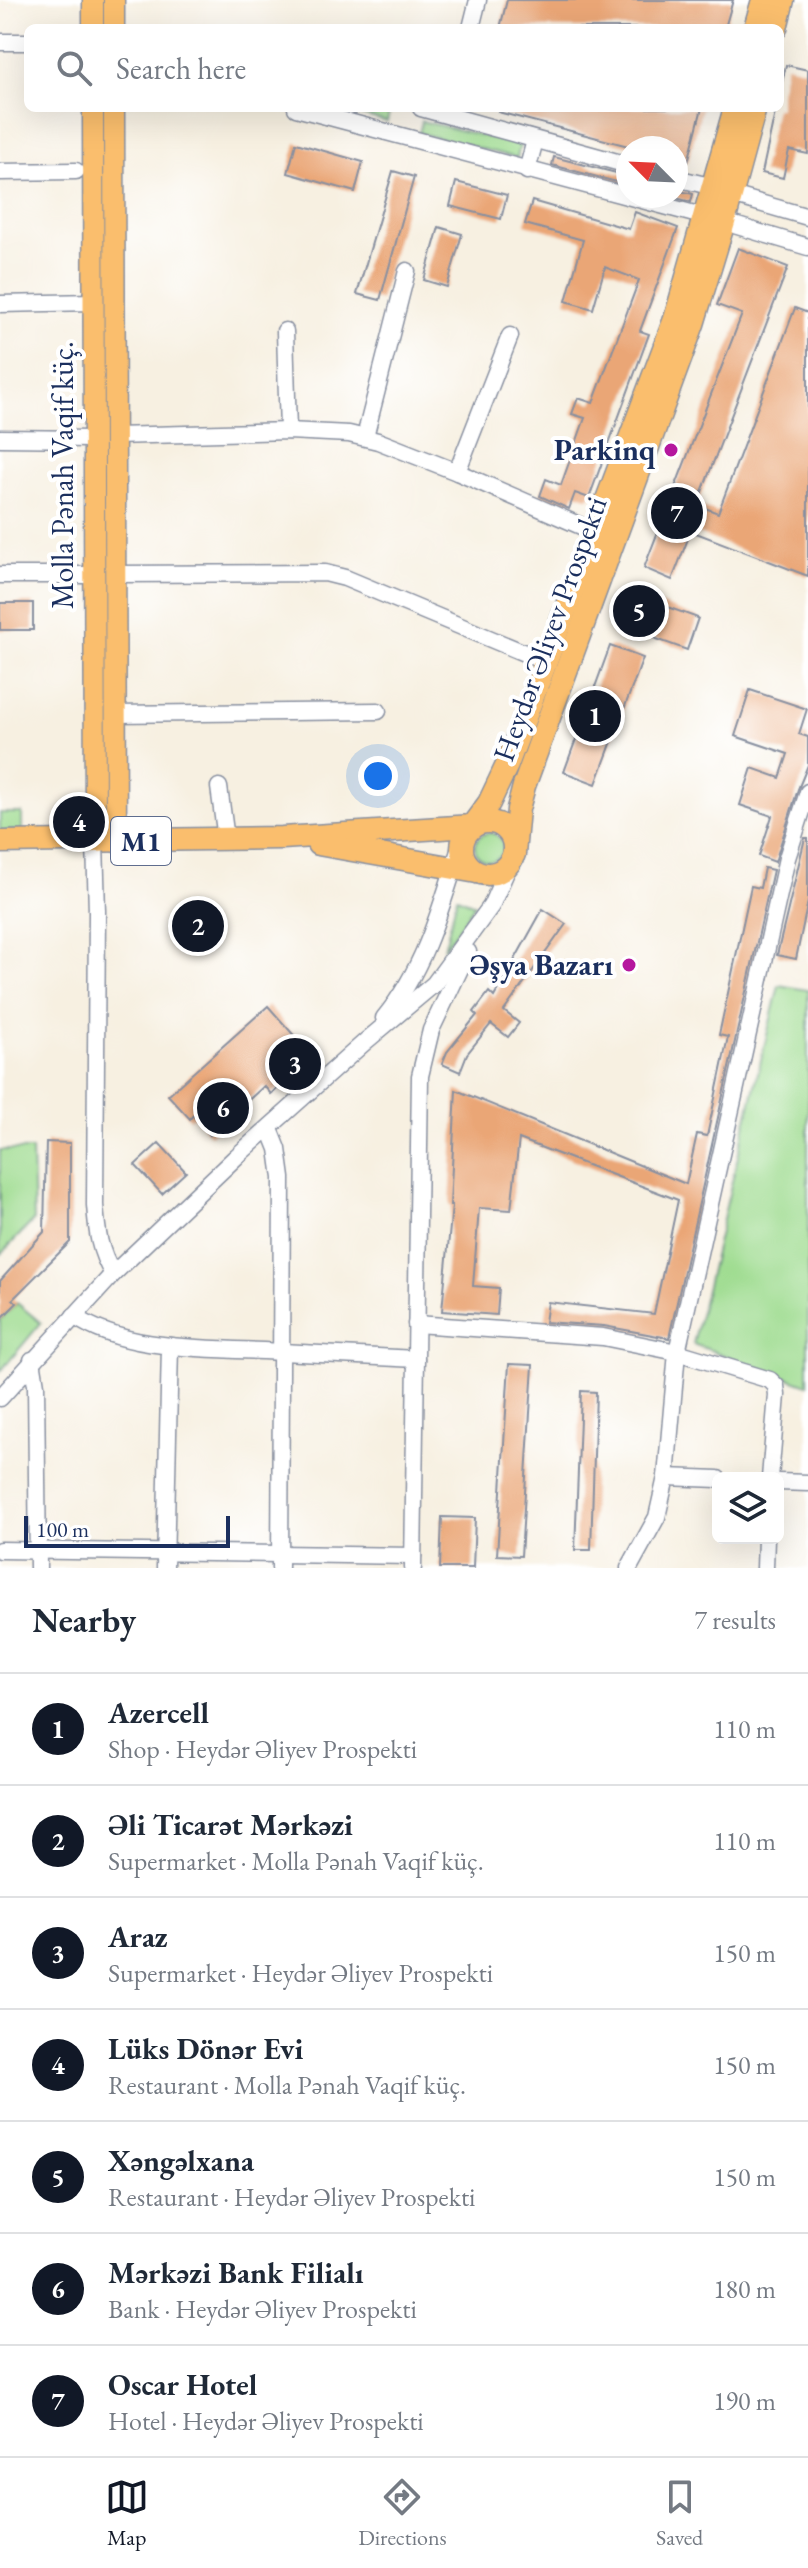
<!DOCTYPE html>
<meta charset="utf-8">
<style>
:root{--surface:#fff;--page:#f6f6f7;--text:#1f2937;--muted:#747a83;--line:#e0e1e3;--accent:#111827}
body{margin:0;font-family:"EB Garamond",serif;background:var(--page);color:var(--text)}
.controls{position:absolute;right:24px;bottom:24px;display:grid;overflow:hidden;border-radius:12px;box-shadow:0 8px 32px #0002}
.controls button{width:72px;height:72px;display:grid;place-items:center;padding:0;border:0;border-bottom:2px solid var(--line);background:var(--surface);color:var(--text);font:40px sans-serif}
.compass{position:absolute;left:616px;top:136px;width:72px;height:72px;border-radius:50%;background:var(--surface);box-shadow:0 8px 32px #0002;rotate:294deg}
.scale{position:absolute;left:24px;bottom:20px;width:206px;box-sizing:border-box;padding-left:8px;border:4px solid #1b2f5e;border-top:0;font-size:22px;line-height:28px;white-space:nowrap;color:#1b2f5e;-webkit-text-stroke:6px #fff;paint-order:stroke}
.you{position:absolute;left:378px;top:776px;width:28px;height:28px;margin:-20px;border:6px solid #fff;border-radius:50%;background:#1a73e8;box-shadow:0 0 0 12px #1a73e833}
.badge{display:grid;place-items:center;width:52px;height:52px;border-radius:50%;background:var(--accent);color:#fff;font-size:26px;font-weight:700}
.pin{position:absolute;translate:-50% -50%;border:4px solid #fff;box-shadow:0 2px 8px #0006}
.list{margin:0;padding:0;list-style:none}
h2{display:flex;justify-content:space-between;align-items:center;height:104px;margin:0;padding:0 32px;font-size:34px}
h2 small{font-size:26px;font-weight:400;color:var(--muted)}
.list li{display:grid;grid-template-columns:52px 1fr auto;gap:24px;align-items:center;box-sizing:border-box;height:112px;padding:0 32px;border-top:2px solid var(--line)}
.list b{display:block;font-size:30px;white-space:nowrap}
.list p{margin:0;font-size:26px;white-space:nowrap;color:var(--muted)}
.list em{font-size:26px;font-style:normal;color:var(--muted)}
.icon{flex:none;width:44px;height:44px;fill:none;stroke:currentColor;stroke-width:2;stroke-linecap:round;stroke-linejoin:round}
.map{position:relative;flex:none;width:808px;height:1568px;overflow:hidden}
.search{position:absolute;background:var(--surface);box-shadow:0 8px 32px #0002;left:24px;right:24px;top:24px;height:88px;display:flex;align-items:center;gap:20px;box-sizing:border-box;padding:0 28px;border-radius:12px;color:var(--muted);font-size:30px}
.sheet{height:888px;background:var(--surface)}
nav{display:flex;justify-content:space-around;align-items:center;box-sizing:border-box;height:112px;border-top:2px solid var(--line);background:var(--surface);font-size:22px;color:var(--muted)}
nav a{display:grid;justify-items:center;gap:4px}
nav .on{color:var(--accent)}
.map>svg:first-child{display:block}
</style>
<div class="map">
<svg width="808" height="1568" viewBox="0 0 808 1568">
<rect width="100%" height="100%" fill="#fff"/>
<filter id="ink" filterUnits="userSpaceOnUse"><feTurbulence type="fractalNoise" baseFrequency=".0125" numOctaves="2"/><feDisplacementMap in="SourceGraphic" scale="16" xChannelSelector="R" yChannelSelector="G"/><feConvolveMatrix kernelMatrix="1 2 1 2 8 2 1 2 1" color-interpolation-filters="sRGB"/></filter>
<filter id="wash" filterUnits="userSpaceOnUse"><feTurbulence type="fractalNoise" baseFrequency=".006" numOctaves="4" result="noise"/><feDisplacementMap in="SourceGraphic" scale="32" xChannelSelector="R" yChannelSelector="G"/><feGaussianBlur stdDeviation="1.8" result="paint"/><feColorMatrix in="noise" values="0 0 0 0 0 0 0 0 0 0 0 0 0 0 0 0 0 1.4 0 .05"/><feComposite in="paint" operator="in"/></filter>
<g filter="url(#wash)">
<rect width="100%" height="100%" fill="#f7f0e1"/>
<g fill="#9fdc90" stroke="#5d8677" stroke-width="2">
<path d="M335 108H383L390 110 387 122Z"/>
<path d="M422 121 520 145 517 158 419 133Z"/>
<rect x="0" y="813" width="22" height="18"/>
<circle cx="489" cy="847" r="14"/>
<path d="M457 897 475 904 444 949Z"/>
<path d="M779 985 808 990V1385L693 1344Z"/>
<path d="M0 1150H32L34 1220 0 1255Z"/>
<path d="M17 1303 41 1323 0 1372V1320Z"/>
</g>
<g id="blocks">
<g fill="#eaa676">
<path d="M507 0H733L725 28H500Z"/>
<path d="M786 65 808 70V154L789 150 783 178 762 173 776 108H780V92Z"/>
<path d="M499 108H702L688 162 676 159V148H636L498 112Z"/>
<path d="M296 143 363 162 355 192 288 173Z"/>
<path d="M554 157 628 176V185L552 165Z"/>
<path d="M393 171 414 177 380 300 357 294Z"/>
<path d="M456 182 507 195 501 219 450 206Z"/>
<path d="M676 190 693 194 691 202 676 198Z"/>
<path d="M532 201 629 229 635 212 678 228 640 331 649 334 589 498 575 493 569 509 540 496 546 479 561 485 585 418 572 414 578 398 593 403 639 280 605 267 593 309 566 301 583 240 525 224Z"/>
<path d="M439 227 462 234 447 287 424 280Z"/>
<path d="M738 248 788 267 697 505 718 513 795 308 808 313V576L691 531 672 580 644 568 742 314 717 305Z"/>
<path d="M634 595 698 618 687 650 623 627Z"/>
<rect x="0" y="603" width="33" height="27"/>
<path d="M610 646 643 658 596 784 564 772Z"/>
<path d="M750 690 807 709 799 734 808 737V765L798 789 775 862 759 856 772 816 740 805 752 768 780 778 788 754 735 736Z"/>
<path d="M805 838H808V901L796 959 777 955Z"/>
<path d="M764 868 773 870 669 1338 604 1326 545 1322 548 1302 654 1314 678 1200 519 1139 511 1210 479 1208 473 1286 499 1288 497 1315 442 1311 452 1205H450L456 1090 686 1184 697 1134 707 1136 728 1037 719 1035 751 886 760 888Z"/>
<path d="M543 909 566 924 504 1011 519 1023 508 1037 491 1024 467 1054 460 1072 442 1064 447 1052 477 1015 474 1012 489 992 494 997Z"/>
<path d="M268 1006 313 1057 271 1094 264 1086 210 1135 193 1115 190 1119 168 1095Z"/>
<path d="M46 1142 70 1143V1242L13 1299 17 1303 0 1320V1281L44 1232Z"/>
<path d="M159 1143 186 1172 162 1194 135 1165Z"/>
<path d="M509 1364 533 1365 521 1556 497 1555Z"/>
<path d="M581 1391 596 1392 591 1550H575Z"/>
<path d="M442 1517 475 1518 473 1568H440Z"/>
</g>
</g>
</g>
<g filter="url(#ink)">
<use href="#blocks" fill-opacity="0" stroke="#8990a0" stroke-width="2"/>
<g fill="none" stroke-linecap="round" stroke-linejoin="round">
<defs>
<g id="minor">
<path d="M471 28 478 0"/>
<path d="M0 42H28"/>
<path d="M296 108 706 217"/>
<path d="M421 108 628 165"/>
<path d="M527 171 535 140"/>
<path d="M0 172 76 171"/>
<path d="M676 178 714 187"/>
<path d="M732 195 808 217"/>
<path d="M724 222 808 247"/>
<path d="M0 304 94 302"/>
<path d="M285 331 288 431"/>
<path d="M115 436 288 431 349 434 378 441 457 472 597 533"/>
<path d="M365 437 407 271"/>
<path d="M0 438 93 439"/>
<path d="M457 472 510 336"/>
<path d="M115 574 325 573 345 578 546 662"/>
<path d="M0 575H92"/>
<path d="M115 714 378 711"/>
<path d="M219 787 226 839"/>
<path d="M95 842 97 912 95 1205C97 1232 99 1251 113 1274"/>
<path d="M384 1018C426 967 442 904 462 841"/>
<path d="M270 1129 278 1149 282 1178 280 1568"/>
<path d="M74 1316C124 1351 204 1348 263 1351 314 1354 365 1356 416 1359"/>
<path d="M416 1324 603 1337 677 1352 770 1380 776 1386 777 1395 770 1478"/>
<path d="M32 1360 36 1385 38 1568"/>
<path d="M0 1398 113 1274 237 1156 366 1041 434 984 491 906 510 863"/>
<path d="M666 1477 718 1479"/>
<path d="M778 1482 808 1483"/>
<path d="M0 1550 413 1556"/>
<path d="M165 1568 170 1346"/>
<path d="M413 1568 420 1076 431 1030 468 952"/>
<path d="M629 1568 657 1517 666 1477 677 1352 787 858 808 792"/>
<path d="M765 1568 766 1538"/>
</g>
<g id="major">
<path d="M114 0V28"/>
<path d="M93 28V0"/>
<path d="M93 108 95 842"/>
<path d="M114 108 116 842"/>
</g>
<g id="highway">
<path d="M755 28 763 0"/>
<path d="M776 28 783 0"/>
<circle cx="488" cy="848" r="26"/>
<path d="M0 842 282 838 472 826 489 803 507 765 675 319 735 108"/>
<path d="M318 844 477 872"/>
<path d="M514 854 518 809 524 786 693 324 724 222 755 108"/>
</g>
</defs>
<use href="#minor" stroke="#8990a0" stroke-width="19"/>
<use href="#major" stroke="#8990a0" stroke-width="23"/>
<use href="#highway" stroke="#8990a0" stroke-width="25"/>
<use href="#minor" stroke="#fff" stroke-width="16"/>
<use href="#major" stroke="#fabe6d" stroke-width="20"/>
<use href="#highway" stroke="#fabe6d" stroke-width="22"/>
</g>
</g>
<g fill="#b5179e" stroke="#fff" stroke-width="3">
<circle cx="671" cy="450" r="8"/>
<circle cx="629" cy="965" r="8"/>
</g>
<g text-anchor="middle" stroke-width="8" stroke-linejoin="round" paint-order="stroke">
<rect fill="#fff" stroke="#5f6d8e" stroke-width="2" x="111" y="817" width="60" height="48" rx="6"/>
<g font-size="28" font-weight="bold" fill="#1b2f5e">
<text x="141" y="851">M1</text>
</g>
<g font-size="30" font-weight="bold" fill="#1b2f5e" stroke="#fff" text-anchor="end">
<text x="655" y="460">Parkinq</text>
<text x="613" y="975">Əşya Bazarı</text>
</g>
<g font-size="30" fill="#1b2f5e" stroke="#fff">
<text transform="translate(63 475) rotate(-90)" y="10">Molla Pənah Vaqif küç.</text>
<text transform="translate(550 629) rotate(-70)" y="10">Heydər Əliyev Prospekti</text>
</g>
</g>
</svg>
<div class="controls">
<button><svg class="icon" aria-label="layers" viewBox="0 0 24 24"><path d="M12 4l9 5-9 5-9-5zM3 14l9 5 9-5"/></svg></button>
</div>
<svg class="compass" viewBox="-18 -18 36 36"><path d="M0-13l5 13h-10z" fill="#e53935"/><path d="M0 13l5-13h-10z" fill="#747a83"/></svg>
<div class="scale">100 m</div>
<div class="you"></div>
<div class="pin badge" style="left:595px;top:716px">1</div>
<div class="pin badge" style="left:198px;top:926px">2</div>
<div class="pin badge" style="left:295px;top:1064px">3</div>
<div class="pin badge" style="left:79px;top:822px">4</div>
<div class="pin badge" style="left:639px;top:611px">5</div>
<div class="pin badge" style="left:223px;top:1108px">6</div>
<div class="pin badge" style="left:677px;top:513px">7</div>
<div class="search"><svg class="icon" aria-label="search" viewBox="0 0 24 24"><circle cx="10" cy="10" r="6"/><path d="M15 15l6 6"/></svg>Search here</div>
</div>
<section class="sheet">
<h2>Nearby<small>7 results</small></h2>
<ul class="list">
<li><span class="badge">1</span><div><b>Azercell</b><p>Shop · Heydər Əliyev Prospekti</p></div><em>110 m</em></li>
<li><span class="badge">2</span><div><b>Əli Ticarət Mərkəzi</b><p>Supermarket · Molla Pənah Vaqif küç.</p></div><em>110 m</em></li>
<li><span class="badge">3</span><div><b>Araz</b><p>Supermarket · Heydər Əliyev Prospekti</p></div><em>150 m</em></li>
<li><span class="badge">4</span><div><b>Lüks Dönər Evi</b><p>Restaurant · Molla Pənah Vaqif küç.</p></div><em>150 m</em></li>
<li><span class="badge">5</span><div><b>Xəngəlxana</b><p>Restaurant · Heydər Əliyev Prospekti</p></div><em>150 m</em></li>
<li><span class="badge">6</span><div><b>Mərkəzi Bank Filialı</b><p>Bank · Heydər Əliyev Prospekti</p></div><em>180 m</em></li>
<li><span class="badge">7</span><div><b>Oscar Hotel</b><p>Hotel · Heydər Əliyev Prospekti</p></div><em>190 m</em></li>
</ul>
</section>
<nav>
<a class="on"><svg class="icon" aria-label="map" viewBox="0 0 24 24"><path d="M3 6l6-2 6 2 6-2v14l-6 2-6-2-6 2zM9 4v14M15 6v14"/></svg>Map</a>
<a><svg class="icon" aria-label="directions" viewBox="0 0 24 24"><path d="M12 3l9 9-9 9-9-9zM9 14v-3h6M13 9l2 2-2 2"/></svg>Directions</a>
<a><svg class="icon" aria-label="saved" viewBox="0 0 24 24"><path d="M7 4h10v16l-5-4-5 4z"/></svg>Saved</a>
</nav>
